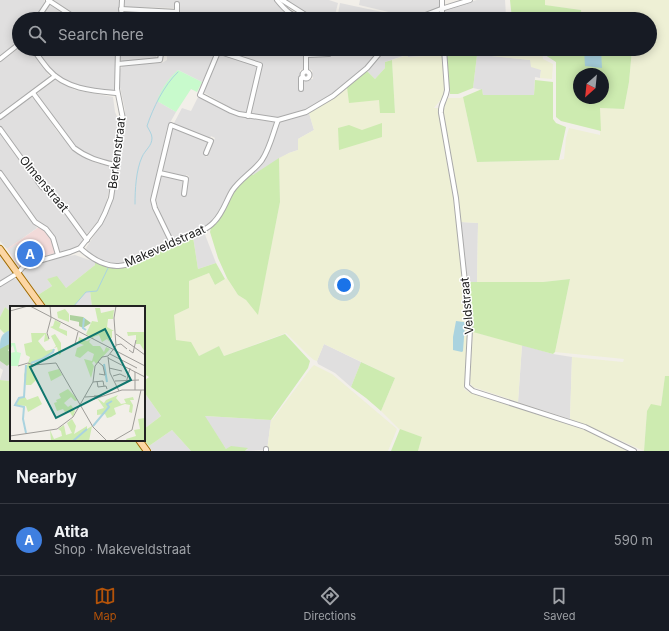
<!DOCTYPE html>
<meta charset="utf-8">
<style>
:root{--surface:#171b24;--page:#20242c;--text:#f1f3f6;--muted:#9ea1a6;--line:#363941;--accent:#b45309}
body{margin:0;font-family:Inter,sans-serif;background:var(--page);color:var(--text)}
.compass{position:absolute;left:573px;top:68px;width:36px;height:36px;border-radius:50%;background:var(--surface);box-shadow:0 2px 10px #0003;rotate:207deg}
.you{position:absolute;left:344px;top:285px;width:14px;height:14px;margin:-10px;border:3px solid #fff;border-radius:50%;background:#1a73e8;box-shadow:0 0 0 6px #1a73e833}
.badge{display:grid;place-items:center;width:26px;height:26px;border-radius:50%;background:var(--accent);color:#fff;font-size:13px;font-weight:700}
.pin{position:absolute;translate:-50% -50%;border:2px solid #fff;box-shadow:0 1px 4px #0006}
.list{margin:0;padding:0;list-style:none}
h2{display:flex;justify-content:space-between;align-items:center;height:52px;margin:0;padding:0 16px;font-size:17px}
h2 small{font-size:13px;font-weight:400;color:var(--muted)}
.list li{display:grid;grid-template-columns:26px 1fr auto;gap:12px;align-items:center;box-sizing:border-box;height:72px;padding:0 16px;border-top:1px solid var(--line)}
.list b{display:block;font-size:15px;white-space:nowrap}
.list p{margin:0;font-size:13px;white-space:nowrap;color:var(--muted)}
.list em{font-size:13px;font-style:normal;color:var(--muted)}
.icon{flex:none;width:22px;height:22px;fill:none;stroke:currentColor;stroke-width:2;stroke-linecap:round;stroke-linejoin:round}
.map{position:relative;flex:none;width:669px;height:451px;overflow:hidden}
.search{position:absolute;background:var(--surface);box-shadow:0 2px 10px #0003;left:12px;right:12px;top:12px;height:44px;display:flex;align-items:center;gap:10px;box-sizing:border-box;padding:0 14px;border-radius:22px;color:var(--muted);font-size:15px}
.sheet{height:124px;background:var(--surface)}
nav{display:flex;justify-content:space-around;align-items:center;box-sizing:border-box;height:56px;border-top:1px solid var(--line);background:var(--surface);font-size:11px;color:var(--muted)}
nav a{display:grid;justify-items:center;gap:2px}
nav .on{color:var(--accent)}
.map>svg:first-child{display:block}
</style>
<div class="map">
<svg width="669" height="451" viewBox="0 0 669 451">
<rect width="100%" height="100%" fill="#f2efe9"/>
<g fill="#e0dfdf">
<path d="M0 0H44L45 3 35 19H19V42L0 56Z"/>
<path d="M53 0H120L119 19H82Z"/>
<path d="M123 0H274L283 10 297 19H122L123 12 168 14V18H178L180 8 124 7 123 5Z"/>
<path d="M286 0H329L338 3 334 19H316Z"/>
<path d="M360 0H440L439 8 414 18 359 5Z"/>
<path d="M477 0H505L506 16 496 19H444L443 10Z"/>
<path d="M340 3 368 9 412 18 337 19Z"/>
<path d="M49 5H51L73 19H40Z"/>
<path d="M19 48V49H31L50 77 49 79 0 115V62Z"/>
<path d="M36 49H117L114 90 105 91 81 87 70 83 60 77 51 69Z"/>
<path d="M120 49H207L214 53 215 55 202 82 178 70 157 101 176 112 167 128 153 194 154 209 169 242 167 244 132 262 122 264 103 262 89 253 86 248 104 220 109 210 113 196 125 121V110L118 78 119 71 123 65 162 63 167 60V57L166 54 161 52 157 53 156 58 153 59 123 62 120 60Z"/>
<path d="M217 49H305L304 69 300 70V89L303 80 313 79 312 70 307 69V59L309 56 333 55 332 53H309L307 49H378L379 50 361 71 326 98 306 110 278 118 256 115 252 114 251 112 262 63Z"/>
<path d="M385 49H442L443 55 408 57 406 55 385 62V68L375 79 366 70Z"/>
<path d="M446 49H483L482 55 531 60 541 70 540 78 535 77 534 95H483L482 90 473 88 477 55 476 53 446 52Z"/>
<path d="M221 55 256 65 258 68 246 113 238 112 203 92 219 56Z"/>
<path d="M56 79 75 90 113 97 115 112 120 123 114 163 93 158 75 147 38 95 37 94 40 91Z"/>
<path d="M31 97 36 100 57 131 76 153 96 163 112 166 113 169 111 182 105 208 98 221 87 234 84 233 59 198 42 183 0 126V120Z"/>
<path d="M198 97 232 114 242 117 274 122V123L263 156 260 161 234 185 221 211 208 226 173 241 159 211 156 199 161 176 164 175 184 180 185 183 182 195 184 196 189 176 186 175V177L165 172 163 170 171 130 174 129 208 142 204 155 207 157 215 138 211 136 210 138 175 125 174 123 182 108 191 111Z"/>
<path d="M309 113 314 130 298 139V150L289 153 253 175 249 174 261 162 279 122 282 119Z"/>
<path d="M0 133 42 191 58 204 83 238 82 243 77 246 67 251 60 252 56 240 45 225 37 222 0 172Z"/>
<path d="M0 176 37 228 7 249 0 241Z"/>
<path d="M461 222 478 223 477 283 467 282Z"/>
<path d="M204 232 216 263 198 269 193 237Z"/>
<path d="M0 253 39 307H11V312L5 307 0 317V286L11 279H17L13 273 0 282Z"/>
<path d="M75 255 95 262V265L66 288 47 279 52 286 38 295 23 274V272L26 269 36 263 62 257Z"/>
<path d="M90 291 92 307H73L86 292Z"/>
<path d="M324 344 361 362 351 387 335 373 318 364 317 361Z"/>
<path d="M522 345 553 354 572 357 570 419 518 402Z"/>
<path d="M0 361 7 366 9 365 10 381 0 380 3 370 0 368Z"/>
<path d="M144 392 161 416 144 429Z"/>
<path d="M204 416 271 420 267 450 245 451 248 449H226Z"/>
<path d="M172 430 191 451H152L149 446Z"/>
</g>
<path fill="#f2dad9" d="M39 227 43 228 54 243 55 253 44 256 19 267 7 249Z"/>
<g fill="#eef0d5">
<path d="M545 0H669V376L665 377 661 406 647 411 644 451 586 425 570 419 572 357 623 362 624 359 555 352 570 279 543 282 477 283 478 223 461 222 452 162 443 112 445 104 448 98H460L463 97 477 162 559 160 564 159 566 138 569 128 600 135V108L624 109 629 82 632 49H650V19H582L581 10 544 5Z"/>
<path d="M483 49H542L543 59 553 64 552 79 540 78 541 70 531 67 530 60 482 55Z"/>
<path d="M407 55 408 57 443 55 445 91 443 97 434 108H439L447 164 454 199 469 335 464 389 469 392 585 430 629 451H418L422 437 399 429 381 411 395 378 324 344 317 361 314 360 309 356 286 333 224 356 219 346 199 356 176 340 173 315 189 308V281L209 273 215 285 227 278 238 295 246 300 258 314 280 202 279 158 289 153 298 150V139L314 130 309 113 347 87 379 100 395 113 392 60Z"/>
<path d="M473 332 522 345 518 402 473 387 470 383Z"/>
<path d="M314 365 332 374 397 429 388 451H267L271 420 273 419 311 368Z"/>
</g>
<g fill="#cdebb0" fill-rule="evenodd">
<path d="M510 0H545V5L581 10 582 19H512Z"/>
<path d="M542 49H632L629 82 624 109 600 108 601 131 561 121 556 117V62L542 53ZM579 74H603V98H579Z"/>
<path d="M446 52 476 53 477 55 473 88 458 94H450Z"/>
<path d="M392 60 395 113H380L379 100 349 103 347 87 360 77 366 70 375 79 385 68V62Z"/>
<path d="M535 80 553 82V119L556 123 566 127 559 160 477 162 463 97 482 89 483 95H534Z"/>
<path d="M382 123V137L339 150 338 128 349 125 362 130Z"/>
<path d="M279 158 280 202 258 315 246 300 238 295 227 278 218 258 210 232 211 228 224 212 233 193 249 174 253 175Z"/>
<path d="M193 237 198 269 216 263 225 279 215 285 209 273 189 281V308L174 315 176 340 191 342 199 356 219 346 224 356 285 334 310 361 308 368 271 420 205 416 226 449 231 446 248 448 245 451H191L172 430 149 446 144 440V429L161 416 144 392V381L149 377 144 374V307H92L90 291 86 292 73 307H47L38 295 52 286 47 279 57 276 66 288 95 265V262C108 268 115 270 129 267L177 243Z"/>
<path d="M570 279 555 352 553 354 473 332 467 282H543Z"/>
<path d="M5 307 11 312V331L4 333 0 329V317Z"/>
<path d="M361 362 395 378 381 411 366 398 351 387Z"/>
<path d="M11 363V440H136L144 451H0V380L10 381 9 365Z"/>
<path d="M665 376H669V451H644L647 411 651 404 661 406Z"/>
<path d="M400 429 422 437 418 451H391Z"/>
</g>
<path fill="#add19e" d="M11 343V348L8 350 11 354V363L7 366 0 361V348Z"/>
<path fill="#c8facc" d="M178 70 202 82 197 92 191 89 176 112 157 101C162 88 167 80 178 70Z"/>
<path fill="#e2e2e2" d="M16 244 28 259 19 265 8 250Z"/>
<g fill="#aad3df">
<path d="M584 49H601L602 68 585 66Z"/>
<path d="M456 321 464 322 465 324 463 351 462 352 453 350V337Z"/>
<path d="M8 331H11V343L0 349C0 340 0 335 8 331Z"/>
</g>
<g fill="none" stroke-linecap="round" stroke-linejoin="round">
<g stroke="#aad3df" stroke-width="1">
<path d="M135 204C135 190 136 170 142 157 145 150 152 146 152 138 152 134 149 130 147 126 153 108 164 85 178 72"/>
<path d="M73 307 86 292 97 291 108 268"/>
</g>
<defs>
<g id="street">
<path d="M48 0 77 19"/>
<path d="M277 0C285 10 292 17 305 19"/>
<path d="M282 0 312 19"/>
<path d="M442 0V19"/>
<path d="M121 9 177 12V4"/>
<path d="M37 19 49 1"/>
<path d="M121 19 122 0"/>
<path d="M415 19 441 9 470 0"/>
<path d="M33 49C38 56 43 63 48 69 65 89 93 91 117 93"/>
<path d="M211 49 260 65 248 116"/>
<path d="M444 49 447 90C446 99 440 104 441 113L456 198 470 329 467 386 473 391 585 427 634 451"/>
<path d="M218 52 200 95 231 111 239 114 278 120"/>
<path d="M306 55 329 54"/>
<path d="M0 59 19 44"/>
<path d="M118 64 160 60 161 54"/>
<path d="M306 71V49"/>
<circle cx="306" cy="75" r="3.5"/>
<path d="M301 89V78L303 77"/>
<path d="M33 93 74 148C87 158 99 161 115 165"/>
<path d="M0 117 55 76"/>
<path d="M0 129 42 187 58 200 87 240"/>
<path d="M0 173 35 222 46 229 53 238 58 255"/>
<path d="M160 173 186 179 184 194"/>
<path d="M172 243 155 208 153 200 171 125 211 141 206 153"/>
<path d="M80 248C118 283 136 259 173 242 187 236 204 233 214 222 223 213 226 201 232 191 240 179 254 171 262 160 270 148 273 133 278 120L306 112 333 96 367 68 383 49"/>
<path d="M0 284 18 273 23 267 35 262 70 252 80 248 100 223 105 213 111 198 123 119 117 89 118 49"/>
<path d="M266 451V449"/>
</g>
<g id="primary">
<path d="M0 249 42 307"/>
<path d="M139 440 147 451"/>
</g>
</defs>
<use href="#street" stroke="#a9a9a9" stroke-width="6"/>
<use href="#primary" stroke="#a06b00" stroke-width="8"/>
<use href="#street" stroke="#fff" stroke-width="4"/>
<use href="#primary" stroke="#fcd6a4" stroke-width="6"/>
</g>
<g text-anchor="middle" stroke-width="3" stroke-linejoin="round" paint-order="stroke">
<g font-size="12" fill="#222" stroke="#fff">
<text transform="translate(117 153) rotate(-83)" y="4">Berkenstraat</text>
<text transform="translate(44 184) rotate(50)" y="4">Olmenstraat</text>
<text transform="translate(165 246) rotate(-24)" y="4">Makeveldstraat</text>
<text transform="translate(467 306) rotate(-95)" y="4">Veldstraat</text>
</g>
</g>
<g transform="translate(10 306)">
<rect width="135" height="135" fill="#f2efe9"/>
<path d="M85 2H90L91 7 104 4 103 13H98L97 21 104 25H102V32L98 31 100 36 97 33 92 36 89 29 83 31 84 33 76 28 82 15 88 16ZM55 3 59 8V16L48 12 47 6ZM45 14 51 17 49 22 57 25V30L40 21 43 20ZM117 26H135V46L130 38H126V29L118 30ZM21 27H36L39 34 34 36 35 28 28 35 36 45 43 43 44 46 28 56 20 58 26 74 21 79H16L14 69 20 51 16 49 14 38 22 36ZM45 28 51 37V48L49 49 47 41 44 42 46 40 41 30ZM69 31 77 35 81 33 79 36 83 40H90L94 46 96 41 100 43 86 58 84 55 82 57 84 60 81 72 74 53 82 55 84 48 78 45 70 52 65 50 67 42 74 39 68 37ZM49 63 52 69 41 75 38 66ZM58 83 68 94 65 95 61 91 54 97 58 101 61 99 65 105 63 111 59 105 55 106 53 103 47 105 44 97 47 96 46 94 51 92 49 88ZM108 89 106 92 111 98 116 97 114 93 123 91 124 94H120L123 99 122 107 119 106 120 99 115 98 104 102 106 108 101 111 97 112 95 108 87 109V104L94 102 87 92 94 97 96 94ZM28 90 32 98 18 106 16 100 6 99 9 92 15 91 17 94ZM135 112V135H117L116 133 126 130 124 124 130 123 128 113ZM62 113 66 120 64 128 77 120V123L82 120 79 135H41L40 124 44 133 52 130 51 125 48 123 54 119 56 129 62 127 57 117Z" fill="#cdebb0"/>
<path d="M60 9 73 11 81 17 73 22 69 20V16L60 14Z" fill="#add19e"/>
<path d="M0 37H5L7 46 11 47 8 60H0V47L5 46 3 39 0 43Z" fill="#c8facc"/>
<path fill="none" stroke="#aad3df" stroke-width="2" d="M74 12 73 22 76 24M21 57 32 53 43 46 44 43M94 58 97 76M16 59 14 91 9 92 5 99 14 101 13 113 16 127M83 120 99 101 97 98 102 95M63 135 77 123"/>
<path fill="none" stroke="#9f9d99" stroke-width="1" d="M20 0 135 60M0 5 18 0M106 28 135 49M39 33 37 27 41 12 40 0M65 38 68 26M106 39 111 38 117 43M119 44 123 47 126 34M100 48 127 62M98 51 100 67 109 85M98 52 135 71M88 56 93 60 95 69 89 68M8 60 18 57 23 59 46 57 83 121 97 135M99 62 112 65M103 70 110 68 116 71M87 75 88 81 96 80 97 83M105 75 129 74M83 76 93 75 94 80M116 77 120 62M125 84V66M75 91 91 90H84M81 94 112 84H135M0 130 47 123 63 111 83 76 85 60 92 51 98 50 106 40 104 12 106 0M103 135 122 124 131 84"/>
<path fill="#0f766e" fill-opacity="0.15" stroke="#0f766e" stroke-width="2" d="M95 23 121 74 46 112 20 61Z"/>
<rect width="135" height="135" fill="none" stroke="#222" stroke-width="2"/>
</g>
</svg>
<svg class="compass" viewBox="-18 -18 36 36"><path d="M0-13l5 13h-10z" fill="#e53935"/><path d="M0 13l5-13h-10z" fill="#9ea1a6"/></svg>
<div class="you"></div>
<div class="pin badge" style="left:30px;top:254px;background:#3f7fe0">A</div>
<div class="search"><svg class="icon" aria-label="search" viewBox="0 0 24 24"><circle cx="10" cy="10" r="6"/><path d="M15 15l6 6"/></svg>Search here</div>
</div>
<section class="sheet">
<h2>Nearby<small></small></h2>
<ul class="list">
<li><span class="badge" style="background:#3f7fe0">A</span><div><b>Atita</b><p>Shop · Makeveldstraat</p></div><em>590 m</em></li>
</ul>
</section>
<nav>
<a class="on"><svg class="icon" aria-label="map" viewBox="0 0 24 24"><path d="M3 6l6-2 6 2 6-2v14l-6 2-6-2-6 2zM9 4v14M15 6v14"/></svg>Map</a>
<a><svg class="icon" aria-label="directions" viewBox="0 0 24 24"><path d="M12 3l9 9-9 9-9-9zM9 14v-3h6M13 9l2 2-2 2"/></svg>Directions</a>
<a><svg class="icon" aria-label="saved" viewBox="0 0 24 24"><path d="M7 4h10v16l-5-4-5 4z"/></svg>Saved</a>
</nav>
